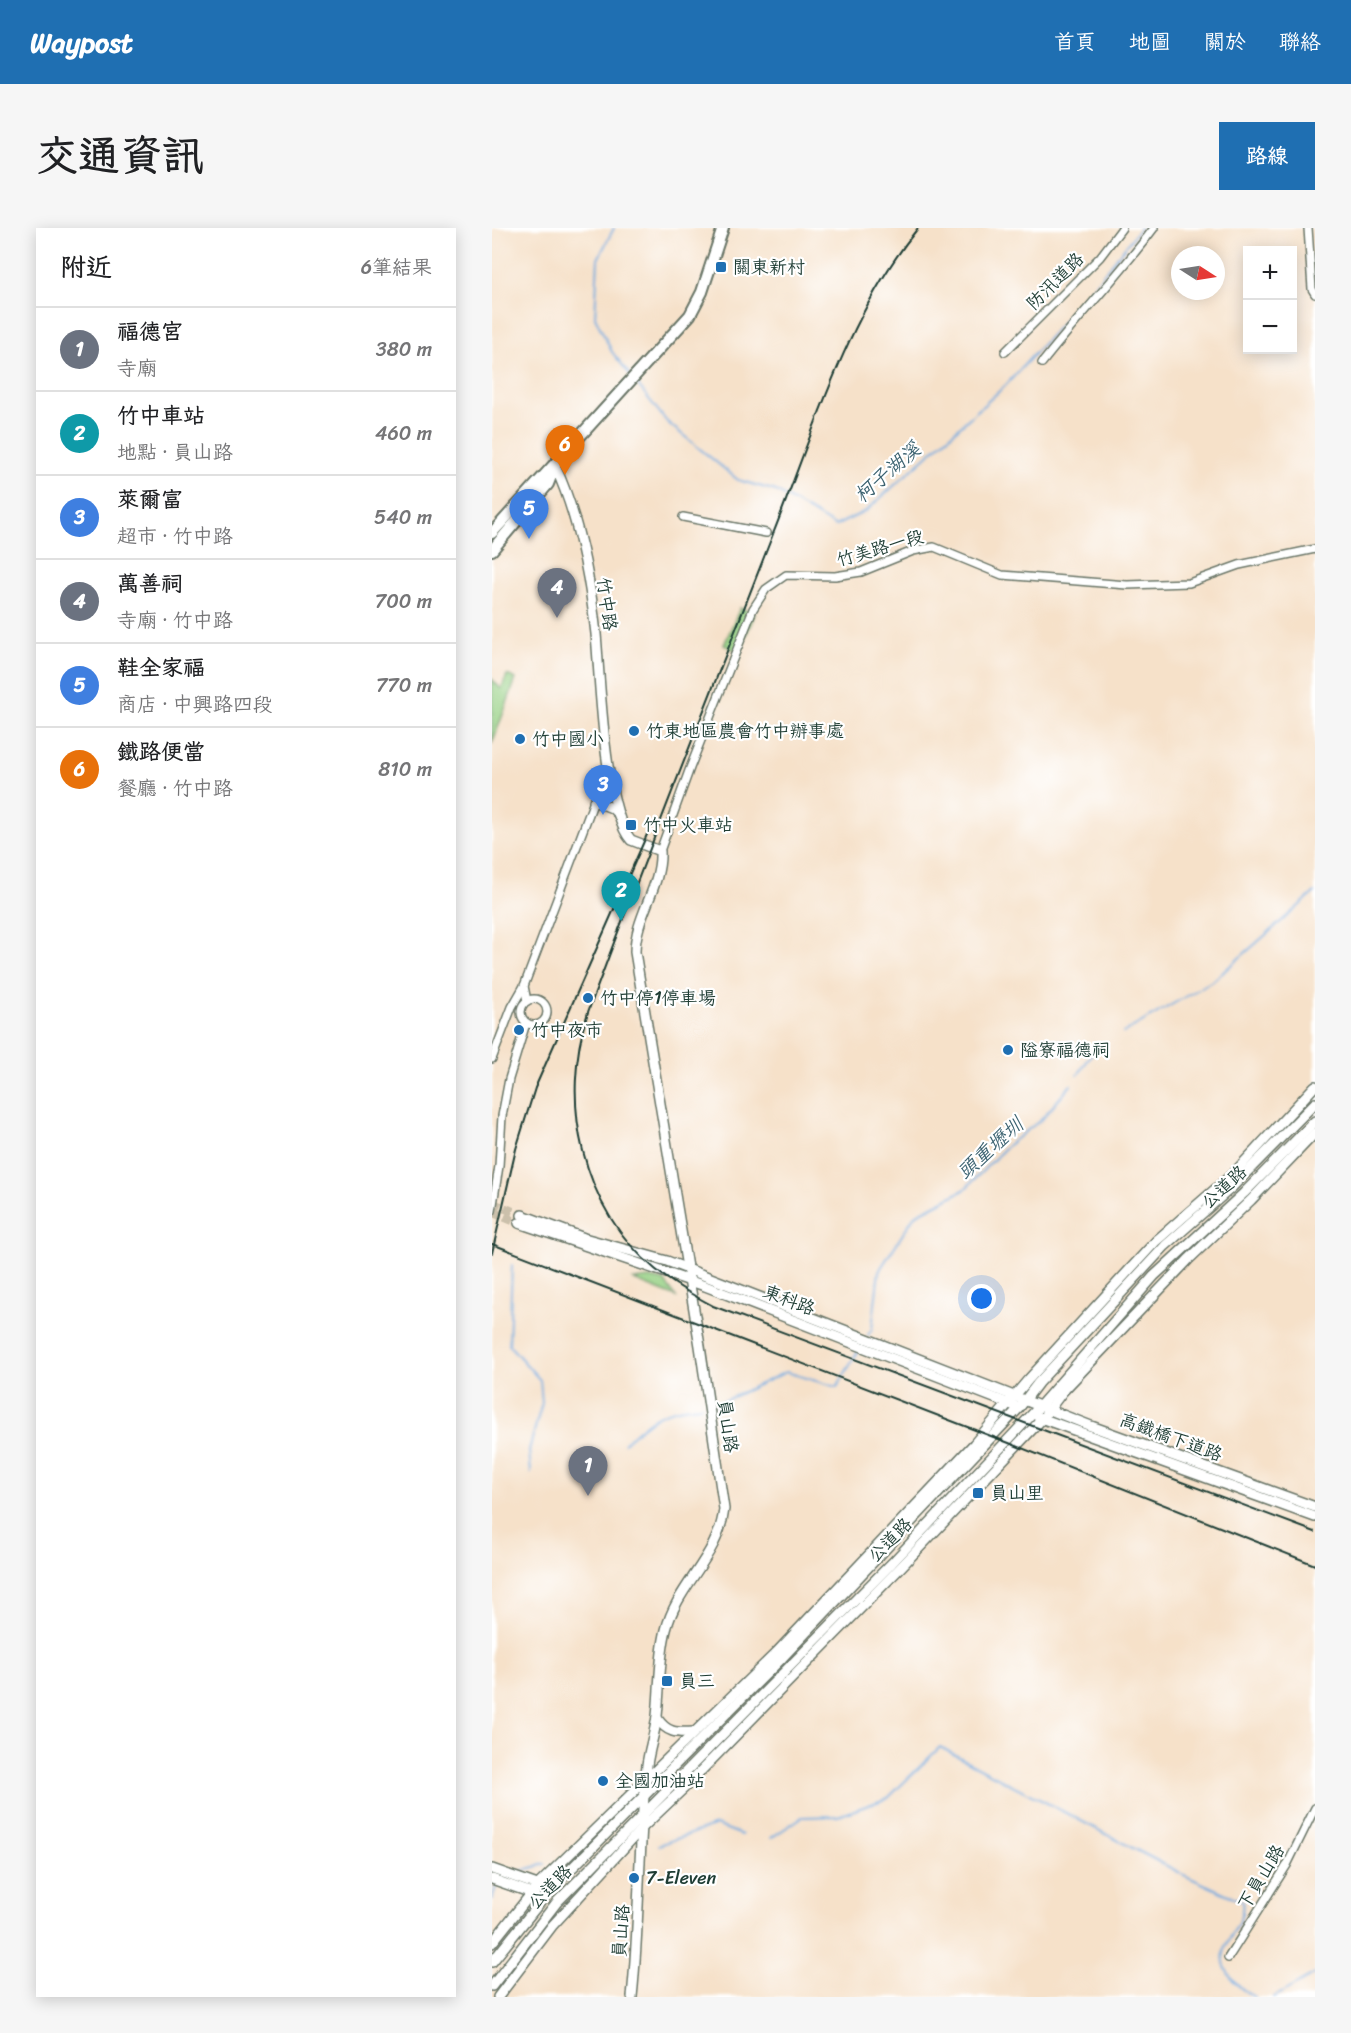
<!DOCTYPE html>
<html lang="zh-TW">
<meta charset="utf-8">
<style>
:root{--surface:#fff;--page:#f6f6f6;--text:#202124;--muted:#757577;--line:#e0e0e0;--accent:#1f6fb2}
body{margin:0;font-family:Sriracha,"LXGW WenKai TC",sans-serif;background:var(--page);color:var(--text)}
.controls{position:absolute;right:18px;top:18px;display:grid;overflow:hidden;border-radius:0px;box-shadow:0 3px 15px #0003}
.controls button{width:54px;height:54px;display:grid;place-items:center;padding:0;border:0;border-bottom:2px solid var(--line);background:var(--surface);color:var(--text);font:30px sans-serif}
.compass{position:absolute;left:679px;top:18px;width:54px;height:54px;border-radius:50%;background:var(--surface);box-shadow:0 3px 15px #0003;rotate:102deg}
.you{position:absolute;left:490px;top:1071px;width:21px;height:21px;margin:-15px;border:4px solid #fff;border-radius:50%;background:#1a73e8;box-shadow:0 0 0 9px #1a73e833}
.badge{display:grid;place-items:center;width:39px;height:39px;border-radius:50%;background:var(--accent);color:#fff;font-size:20px;font-weight:700}
.pin{position:absolute;translate:-50% -50px;filter:drop-shadow(0 2px 3px #0008)}
.pin::after{content:'';position:absolute;top:32px;width:21px;height:18px;background:inherit;clip-path:polygon(0 0,100% 0,50% 100%)}
.list{margin:0;padding:0;list-style:none}
h2{display:flex;justify-content:space-between;align-items:center;height:78px;margin:0;padding:0 24px;font-size:26px}
h2 small{font-size:20px;font-weight:400;color:var(--muted)}
.list li{display:grid;grid-template-columns:39px 1fr auto;gap:18px;align-items:center;box-sizing:border-box;height:84px;padding:0 24px;border-top:2px solid var(--line)}
.list b{display:block;font-size:22px;white-space:nowrap}
.list p{margin:0;font-size:20px;white-space:nowrap;color:var(--muted)}
.list em{font-size:20px;font-style:normal;color:var(--muted)}
.map{position:relative;flex:none;width:823px;height:1769px;overflow:hidden;border-radius:0px}
header{display:flex;align-items:center;gap:36px;box-sizing:border-box;height:84px;padding:0 30px;background:var(--accent);color:#fff}
header strong{font-size:28px}
nav{display:flex;gap:33px;margin-inline-start:auto;font-size:21px}
.intro{display:flex;align-items:center;justify-content:space-between;box-sizing:border-box;height:144px;padding:0 36px}
h1{margin:0;font-size:42px}
.button{padding:15px 27px;border-radius:0px;background:var(--accent);color:#fff;font-size:21px;font-weight:700}
main{display:flex;gap:36px;padding:0 36px}
aside{flex:1;background:var(--surface);border-radius:0px;box-shadow:0 3px 15px #0003}
.map>svg:first-child{display:block}
</style>
<header>
<strong>Waypost</strong>
<nav><a>首頁</a><a>地圖</a><a>關於</a><a>聯絡</a></nav>
</header>
<div class="intro"><h1>交通資訊</h1><a class="button">路線</a></div>
<main>
<aside>
<h2>附近<small>6筆結果</small></h2>
<ul class="list">
<li><span class="badge" style="background:#6b7280">1</span><div><b>福德宮</b><p>寺廟</p></div><em>380 m</em></li>
<li><span class="badge" style="background:#0f9aa8">2</span><div><b>竹中車站</b><p>地點 · 員山路</p></div><em>460 m</em></li>
<li><span class="badge" style="background:#3f7fe0">3</span><div><b>萊爾富</b><p>超市 · 竹中路</p></div><em>540 m</em></li>
<li><span class="badge" style="background:#6b7280">4</span><div><b>萬善祠</b><p>寺廟 · 竹中路</p></div><em>700 m</em></li>
<li><span class="badge" style="background:#3f7fe0">5</span><div><b>鞋全家福</b><p>商店 · 中興路四段</p></div><em>770 m</em></li>
<li><span class="badge" style="background:#e8710a">6</span><div><b>鐵路便當</b><p>餐廳 · 竹中路</p></div><em>810 m</em></li>
</ul>
</aside>
<div class="map">
<svg width="823" height="1769" viewBox="0 0 823 1769">
<rect width="100%" height="100%" fill="#fff"/>
<filter id="ink" filterUnits="userSpaceOnUse"><feTurbulence type="fractalNoise" baseFrequency=".0167" numOctaves="2"/><feDisplacementMap in="SourceGraphic" scale="12" xChannelSelector="R" yChannelSelector="G"/><feConvolveMatrix kernelMatrix="1 2 1 2 8 2 1 2 1" color-interpolation-filters="sRGB"/></filter>
<filter id="wash" filterUnits="userSpaceOnUse"><feTurbulence type="fractalNoise" baseFrequency=".008" numOctaves="4" result="noise"/><feDisplacementMap in="SourceGraphic" scale="24" xChannelSelector="R" yChannelSelector="G"/><feGaussianBlur stdDeviation="1.35" result="paint"/><feColorMatrix in="noise" values="0 0 0 0 0 0 0 0 0 0 0 0 0 0 0 0 0 1.4 0 .05"/><feComposite in="paint" operator="in"/></filter>
<g filter="url(#wash)">
<rect width="100%" height="100%" fill="#f6e1c9"/>
<g fill="#97d084" stroke="#5b865c" stroke-width="1.5">
<path d="M248 380 263 386 247 424 232 417Z"/>
<path d="M15 447 24 451 0 516V451L9 461Z"/>
<path d="M157 1050 172 1053 184 1069 142 1052Z"/>
</g>
<g fill="none" stroke-linecap="round" stroke-linejoin="round">
<g stroke="#6ea8de" stroke-width="2">
<path d="M122 0 106 31 103 89 120 124 139 148"/>
<path d="M142 152 175 194 246 252 284 263 343 298 374 283 514 157 591 72 648 0"/>
<path d="M631 805 722 752 823 664"/>
<path d="M586 847 603 821 611 817"/>
<path d="M20 1037 17 1117 48 1152 50 1175 37 1222 39 1245"/>
<path d="M376 1107 380 1101 387 1043 423 987 472 962 516 917 550 891 579 857"/>
<path d="M223 1177 294 1144 345 1159 368 1120"/>
<path d="M132 1215C159 1190 170 1180 209 1178"/>
<path d="M279 1610 310 1589 346 1588 396 1570 448 1519 694 1648 750 1673C756 1703 713 1719 741 1752 748 1760 753 1764 763 1769"/>
<path d="M167 1617 224 1597 250 1607"/>
<path d="M29 1643 53 1636"/>
<path d="M0 1671 4 1659"/>
<path d="M782 1769 823 1746"/>
</g>
</g>
</g>
<g filter="url(#ink)">
<g fill="none" stroke-linecap="round" stroke-linejoin="round">
<g stroke="#cbc0ab" stroke-width="9" stroke-dasharray="9 4.5" stroke-linecap="butt">
<path d="M0 975 30 987"/>
<path d="M0 984 27 995"/>
</g>
<defs>
<g id="minor">
<path d="M816 0 820 61 823 66"/>
<path d="M513 124 608 29 630 0"/>
<path d="M550 135C586 89 627 47 662 0"/>
<path d="M191 289 274 305"/>
<path d="M168 623 198 540 261 381 274 361 294 347 343 348 369 344 421 323 442 319 510 347 635 357 697 355 747 337 823 321"/>
<circle cx="42" cy="784" r="13"/>
<path d="M35 773 32 758 102 573 120 558"/>
<path d="M0 831 20 779 32 758"/>
<path d="M0 983 7 938 10 888 17 851 34 795"/>
<path d="M736 1730 795 1637 823 1580"/>
</g>
<g id="tertiary">
<path d="M63 238C87 290 98 350 104 406 108 450 112 582 139 612L168 623C170 658 143 688 143 724L208 1118 232 1281C227 1329 185 1357 174 1402 167 1429 168 1460 165 1488 163 1505 157 1521 155 1537 146 1614 148 1692 140 1769"/>
<path d="M102 573 120 580 124 584"/>
<path d="M30 987 92 1010 175 1033 599 1198 823 1279"/>
<path d="M27 995 213 1058 523 1178"/>
<path d="M546 1189 823 1289"/>
<path d="M165 1490C175 1505 184 1505 201 1504"/>
<path d="M0 1641 51 1659"/>
<path d="M0 1651 43 1666"/>
<path d="M0 1715 46 1657 285 1424 482 1216 536 1152 664 1013 743 944 823 858"/>
<path d="M0 1734 58 1662 290 1430 527 1180 546 1155 673 1018 740 959 823 875"/>
<path d="M0 1758 65 1674 400 1335 548 1178 662 1048 752 965 823 893"/>
<path d="M6 1769 60 1698 151 1599 191 1561 406 1342 550 1191 571 1163 696 1032 759 972 823 905"/>
</g>
<g id="secondary">
<path d="M0 305 198 87 210 64 231 0"/>
<path d="M0 322 56 256 63 238"/>
</g>
</defs>
<use href="#minor" stroke="#6a7668" stroke-width="10"/>
<use href="#tertiary" stroke="#6a7668" stroke-width="12"/>
<use href="#secondary" stroke="#6a7668" stroke-width="14"/>
<use href="#minor" stroke="#fff" stroke-width="7"/>
<use href="#tertiary" stroke="#fff" stroke-width="9"/>
<use href="#secondary" stroke="#fff" stroke-width="10"/>
<g stroke="#1f3d34" stroke-width="2">
<path d="M426 0C355 87 322 203 281 306 219 465 155 624 96 784 67 873 89 979 163 1041 181 1056 201 1067 221 1078L823 1304"/>
<path d="M0 1016 517 1215 823 1337"/>
<path d="M0 1025 24 921 43 860 157 602"/>
</g>
</g>
</g>
<g fill="#1f6fb2" stroke="#fff" stroke-width="2">
<rect x="223" y="33" width="12" height="12" rx="3"/>
<circle cx="142" cy="503" r="6"/>
<circle cx="28" cy="511" r="6"/>
<rect x="133" y="591" width="12" height="12" rx="3"/>
<circle cx="96" cy="770" r="6"/>
<circle cx="27" cy="802" r="6"/>
<circle cx="516" cy="822" r="6"/>
<rect x="480" y="1259" width="12" height="12" rx="3"/>
<rect x="169" y="1447" width="12" height="12" rx="3"/>
<circle cx="111" cy="1553" r="6"/>
<circle cx="142" cy="1650" r="6"/>
</g>
<g text-anchor="middle" stroke-width="4.5" stroke-linejoin="round" paint-order="stroke">
<g font-size="18" fill="#1f3d34" stroke="#fff" text-anchor="start">
<text x="241" y="45">關東新村</text>
<text x="154" y="509">竹東地區農會竹中辦事處</text>
<text x="40" y="517">竹中國小</text>
<text x="151" y="603">竹中火車站</text>
<text x="108" y="776">竹中停1停車場</text>
<text x="39" y="808">竹中夜市</text>
<text x="528" y="828">隘寮福德祠</text>
<text x="498" y="1271">員山里</text>
<text x="187" y="1459">員三</text>
<text x="123" y="1559">全國加油站</text>
<text x="154" y="1656">7-Eleven</text>
</g>
<g font-size="18" fill="#1f3d34" stroke="#fff">
<text transform="translate(563 53) rotate(-45)" y="6">防汛道路</text>
<text transform="translate(388 320) rotate(-16)" y="6">竹美路一段</text>
<text transform="translate(115 376) rotate(82)" y="6">竹中路</text>
<text transform="translate(732 959) rotate(-43)" y="6">公道路</text>
<text transform="translate(297 1072) rotate(21)" y="6">東科路</text>
<text transform="translate(236 1198) rotate(82)" y="6">員山路</text>
<text transform="translate(679 1209) rotate(20)" y="6">高鐵橋下道路</text>
<text transform="translate(398 1312) rotate(-46)" y="6">公道路</text>
<text transform="translate(769 1649) rotate(-59)" y="6">下員山路</text>
<text transform="translate(58 1659) rotate(-46)" y="6">公道路</text>
<text transform="translate(129 1703) rotate(-86)" y="6">員山路</text>
</g>
<g font-size="20" font-style="italic" fill="#3b6270" stroke="#fff">
<text transform="translate(395 244) rotate(-41)" y="7">柯子湖溪</text>
<text transform="translate(498 920) rotate(-42)" y="7">頭重壢圳</text>
</g>
</g>
</svg>
<div class="controls">
<button>+</button>
<button>−</button>
</div>
<svg class="compass" viewBox="-18 -18 36 36"><path d="M0-13l5 13h-10z" fill="#e53935"/><path d="M0 13l5-13h-10z" fill="#757577"/></svg>
<div class="you"></div>
<div class="pin badge" style="left:96px;top:1268px;background:#6b7280">1</div>
<div class="pin badge" style="left:129px;top:693px;background:#0f9aa8">2</div>
<div class="pin badge" style="left:111px;top:587px;background:#3f7fe0">3</div>
<div class="pin badge" style="left:65px;top:390px;background:#6b7280">4</div>
<div class="pin badge" style="left:37px;top:311px;background:#3f7fe0">5</div>
<div class="pin badge" style="left:73px;top:247px;background:#e8710a">6</div>
</div>
</main>
